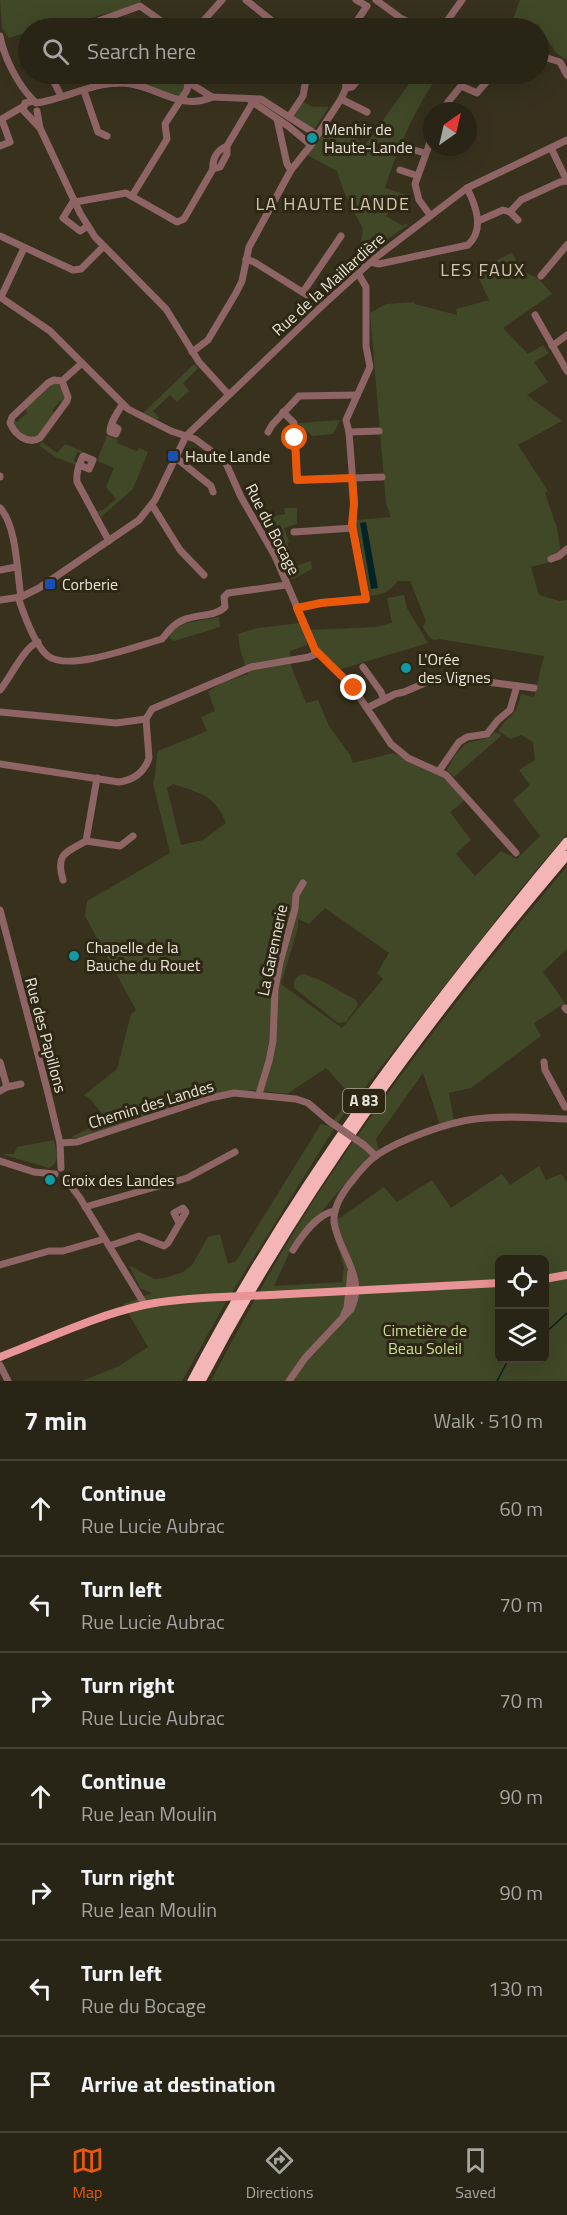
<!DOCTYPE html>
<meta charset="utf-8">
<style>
:root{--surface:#292516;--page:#353123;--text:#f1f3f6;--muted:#a5a5a1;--line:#454235;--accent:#ea580c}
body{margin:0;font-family:"Titillium Web",sans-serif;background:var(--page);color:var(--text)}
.controls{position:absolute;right:18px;bottom:18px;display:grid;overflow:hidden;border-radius:9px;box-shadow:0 6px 24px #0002}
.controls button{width:54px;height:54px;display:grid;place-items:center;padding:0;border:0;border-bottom:2px solid var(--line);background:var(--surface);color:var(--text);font:30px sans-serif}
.compass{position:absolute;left:423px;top:102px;width:54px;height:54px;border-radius:50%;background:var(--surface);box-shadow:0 6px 24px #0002;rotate:34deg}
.stop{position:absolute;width:18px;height:18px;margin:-14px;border:4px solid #ea580c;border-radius:50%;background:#fff}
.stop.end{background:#ea580c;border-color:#fff;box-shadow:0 2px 6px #0008}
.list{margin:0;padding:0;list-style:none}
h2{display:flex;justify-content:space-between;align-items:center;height:78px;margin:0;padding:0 24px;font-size:26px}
h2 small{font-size:20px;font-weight:400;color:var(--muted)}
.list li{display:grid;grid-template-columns:39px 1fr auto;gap:18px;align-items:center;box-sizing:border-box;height:96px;padding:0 24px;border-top:2px solid var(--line)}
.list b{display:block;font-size:22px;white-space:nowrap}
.list p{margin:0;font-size:20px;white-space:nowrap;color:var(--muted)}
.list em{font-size:20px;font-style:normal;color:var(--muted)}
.icon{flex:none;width:33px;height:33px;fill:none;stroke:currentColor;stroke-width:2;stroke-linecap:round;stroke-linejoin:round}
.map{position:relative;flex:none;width:567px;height:1381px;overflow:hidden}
.search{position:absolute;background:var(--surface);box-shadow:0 6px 24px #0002;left:18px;right:18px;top:18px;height:66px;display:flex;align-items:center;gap:15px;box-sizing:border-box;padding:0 21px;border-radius:33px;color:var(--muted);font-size:22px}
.sheet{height:750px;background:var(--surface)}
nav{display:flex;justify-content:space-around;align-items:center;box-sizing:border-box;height:84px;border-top:2px solid var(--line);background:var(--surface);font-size:16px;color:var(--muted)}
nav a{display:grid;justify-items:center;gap:3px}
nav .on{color:var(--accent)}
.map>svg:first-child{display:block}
</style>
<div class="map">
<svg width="567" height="1381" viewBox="0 0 567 1381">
<rect width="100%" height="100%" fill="#37311e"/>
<g fill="#414827" fill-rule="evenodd">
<path d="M0 0H141L140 4 80 21 79 28H28V32L9 38 2 28Z"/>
<path d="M520 0H567V60L556 53 538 24 510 28Z"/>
<path d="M137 74H177L187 84 180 96 176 97 141 84Z"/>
<path d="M416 74H439C415 109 398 147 385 188L410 196 409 198 399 195 386 216 403 226 405 223 408 225 372 250 365 259 366 262 357 269 363 229 344 192 337 171 307 155 328 126 366 144Z"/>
<path d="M304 102 312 107H329L313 131 295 116 302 103Z"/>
<path d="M512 253 522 271 539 279 552 294 503 328 528 354 543 345 549 353 534 362 548 382 527 395 562 421 518 445 548 491 545 493 557 528 562 559 531 567 539 595 559 601 567 600V834L518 892 338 1122 226 1302 182 1381H82L119 1366 148 1347 123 1304 152 1293 140 1288 129 1265 154 1279 165 1278 183 1272 192 1265 208 1237 220 1234 228 1264 236 1261 321 1124 329 1126 347 1103 345 1089 326 1068 287 1094 253 1090 217 1093 79 1139 71 1137 107 1120 91 1100 84 1095 117 1069 131 1014 136 1010 85 916 87 901 170 853 153 783C157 772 155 762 158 751L207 731 201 717 215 711 208 691 224 682 248 674 240 649 238 634 258 628 300 623 308 638 307 645 290 651 291 666 306 703 318 700 329 726 350 755 353 763 393 753 446 779 465 800 450 812 471 840 456 854 475 876 501 851 517 859 540 836 513 800 530 785 519 770 535 760 533 742 521 735 511 739 498 731C509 714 516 718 521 694L534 697 544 656 439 639 434 640 429 637 423 627 426 621 410 581H398C389 592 384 594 370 596L356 520 391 517 386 503 370 313 386 304 414 302 415 304 457 315 456 309 489 300 475 270ZM173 784C200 793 215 795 226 823L203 840 181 845 167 788ZM325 908 389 953 377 973 383 979 342 1028 281 984 298 928V919L309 924Z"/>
<path d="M194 364 198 368 183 383 189 391 177 402 170 395 153 411 159 417 157 420 143 413Z"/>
<path d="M51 383H57L65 392 63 402 60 401 52 411 55 413 37 438H28L13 425 14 419 17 422 27 413 25 409Z"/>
<path d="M340 420 333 434 312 436 298 423Z"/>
<path d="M107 435 118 440 117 443 137 451 139 448 148 452 133 489 103 515 102 519 97 511 103 510 116 499 106 487 114 468 97 461Z"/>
<path d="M42 442 57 453 65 444 82 451 81 453 77 452 74 461 77 463 76 465 55 457 39 445Z"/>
<path d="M284 508H297V524L284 528 289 542 287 543 296 566 311 561 312 569 291 580 277 546 260 519 285 514Z"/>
<path d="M404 595 407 608 428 643 338 670 318 650 308 630 375 627 392 623 387 598Z"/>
<path d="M219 617 220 627 174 641 169 638 172 628 173 630 186 623Z"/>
<path d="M495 732 502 735 454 777 447 770 455 755 465 744C477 739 485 742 495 732Z"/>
<path d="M567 866V949L543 972 565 1003 534 1023 541 1036 471 1088 449 1093 454 1121 440 1125 423 1073 376 1139 379 1150 359 1167 292 1247 274 1286 342 1282 344 1267 331 1224 384 1187 397 1202 432 1180 451 1208 502 1174 510 1185 539 1166 546 1180 561 1174 567 1182V1381H211C238 1330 265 1279 295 1230 376 1101 470 982 567 866ZM500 1260H544V1358H500Z"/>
<path d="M304 974 320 980 356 1000 358 1005 346 1022 338 1023 294 988C292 981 297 975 304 974Z"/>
<path d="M54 1140C56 1151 61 1163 49 1168L1 1154H14L17 1147Z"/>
</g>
<path fill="#042327" d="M366 522 378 588 371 589 360 523Z"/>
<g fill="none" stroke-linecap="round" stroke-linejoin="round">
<g stroke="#042327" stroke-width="1.5">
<path d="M544 1334 567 1313"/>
<path d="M497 1381 507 1362 513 1358"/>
</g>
<g stroke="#8e6464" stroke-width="7">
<path d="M246 0 281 28"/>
<path d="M376 0 402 19 422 28"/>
<path d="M98 21 140 6 171 28"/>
<path d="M197 28 222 0"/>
<path d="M352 28 367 6 356 0"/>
<path d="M442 28 462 0"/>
<path d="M0 36C4 58 18 85 34 101"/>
<path d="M538 55 560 62 567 75"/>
<path d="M50 74 61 96"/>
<path d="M135 74 137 85"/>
<path d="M188 82 212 97 261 99 317 135"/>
<path d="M116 83 127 74"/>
<path d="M346 88 352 87 363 74"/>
<path d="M84 91 98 132 107 136"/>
<path d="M341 99 367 112"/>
<path d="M34 101 25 103 23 110 39 127"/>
<path d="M251 101 288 126 311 145"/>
<path d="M36 103C66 99 101 78 131 84 158 88 183 111 212 97"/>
<path d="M37 111 40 128 80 213 95 237 166 309 199 362 229 395"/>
<path d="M444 111 448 102 461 86 477 93 493 74"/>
<path d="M289 117 303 96 307 74"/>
<path d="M277 119 287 164 291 170"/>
<path d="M0 120 24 106"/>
<path d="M0 146 10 142 2 120"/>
<path d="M227 146C217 150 212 159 213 169L220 167 227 154V146L253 102"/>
<path d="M407 148 425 153"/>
<path d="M551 148 567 181"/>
<path d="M400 170 418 176"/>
<path d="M132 196 167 139 165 124 187 90 188 82 182 74"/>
<path d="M74 200 63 218 80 231 88 226"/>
<path d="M75 202 126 193 177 222 184 219 213 169"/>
<path d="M510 212 518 220"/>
<path d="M430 215 419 200 415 184 432 137"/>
<path d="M478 221 503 210 510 212 521 200 560 182 567 181"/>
<path d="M0 236 73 270 81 269 103 247"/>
<path d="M246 259 254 262 323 305"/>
<path d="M370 262 379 264 468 245C485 229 476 206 467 188"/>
<path d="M541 276 567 245"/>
<path d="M303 292 341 236"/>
<path d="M0 297 50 331 128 409 171 431 195 439 225 461 241 497 275 556 315 649 354 689 391 744 408 758 446 775 516 853"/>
<path d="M1 297 24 248"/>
<path d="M535 315 567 371"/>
<path d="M552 346 567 335"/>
<path d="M192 352 208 340 236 293 242 281 249 247 291 170 311 145 341 99 346 88 345 74"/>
<path d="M62 381 68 397 67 401 40 438C28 445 15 435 10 423L12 417 48 383 54 380 62 381 82 363"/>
<path d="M283 412 294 423 297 480 382 477"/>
<path d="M112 425 118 429 116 434 110 432C110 423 117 413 122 405"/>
<path d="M268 432 272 425 299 396 357 395"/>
<path d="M349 432 379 431"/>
<path d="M175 457 211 486 213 492"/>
<path d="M79 465 89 469 93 460 83 456C79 465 76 472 77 482L109 541"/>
<path d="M0 476V477"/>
<path d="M152 505 180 550 204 575"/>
<path d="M0 508C17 526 17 573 21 597"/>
<path d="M353 528 354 497 349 432 346 420 370 367 366 346V287L358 273"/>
<path d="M294 532 353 528 366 599 321 603 297 608"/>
<path d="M551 559 559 556 567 549"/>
<path d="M0 570 16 567"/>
<path d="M18 597C23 612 35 646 48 656 69 672 137 646 162 639 169 631 172 625 183 620 196 614 215 617 225 607L224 597 228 593 286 585"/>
<path d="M0 600 21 597 39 588 139 520 155 500 186 436 323 305 375 258 467 188 567 140"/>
<path d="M363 667 381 692 384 700"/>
<path d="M0 690C11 677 24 647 38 642"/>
<path d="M367 708 395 694 404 692 441 676 534 688"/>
<path d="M0 712 116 723 146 719"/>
<path d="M0 764 119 782C134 780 144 773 149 758L146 719 152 709 251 667 309 657 318 653"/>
<path d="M439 771 459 742 467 737 487 734 498 720 510 710 517 686"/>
<path d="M86 841 120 846 133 836"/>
<path d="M63 880C55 853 67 852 86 841L97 778"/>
<path d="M0 910 47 1089 60 1143 61 1168"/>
<path d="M565 1008 567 1010"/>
<path d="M0 1062 7 1087 0 1091"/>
<path d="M544 1062 545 1070 565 1107H567"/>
<path d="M7 1087 21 1084"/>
<path d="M259 1094 269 1061 273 1041 275 989 280 962 295 909 296 895 303 883"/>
<path d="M60 1143 77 1142 210 1098 234 1093 296 1099 308 1103 329 1121"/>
<path d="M364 1145 376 1156"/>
<path d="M0 1161 34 1172 55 1174"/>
<path d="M65 1178 80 1198 145 1305"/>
<path d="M85 1207 187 1178 235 1152"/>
<path d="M109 1246 139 1236 164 1246 168 1243 186 1212 183 1208 174 1213 179 1223"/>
<path d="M293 1250C301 1237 318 1213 335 1211"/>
<path d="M0 1265 49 1251H63L104 1239"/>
<path d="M344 1314 347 1308 351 1272"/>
<path d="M0 1365 8 1381"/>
<path d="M289 1381 305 1358 351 1309C367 1277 338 1252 334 1222 333 1207 342 1193 352 1181 359 1172 367 1162 377 1155 399 1140 449 1122 475 1119 505 1115 537 1118 567 1119"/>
</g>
<g stroke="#e99496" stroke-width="8">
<path d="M544 1279 567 1275"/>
<path d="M270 1295 500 1283"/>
<path d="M0 1357C47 1339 94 1316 144 1305 169 1300 196 1298 222 1297"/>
</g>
<g stroke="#f3b5b5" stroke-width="9">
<path d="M192 1381C294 1185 426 1011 567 842"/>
<path d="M201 1381C300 1191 428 1018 567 855"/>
</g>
<path stroke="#8e6464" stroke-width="7" d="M329 1121 364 1145"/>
<path stroke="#e99496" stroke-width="8" d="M222 1297 270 1295"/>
</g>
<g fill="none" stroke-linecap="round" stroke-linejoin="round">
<path stroke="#ea580c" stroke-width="8" d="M295 438 297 480 352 478 354 504 352 525 366 599 321 603 297 608 315 650 354 688"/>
</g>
<g fill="#0f9aa8" stroke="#2d2714" stroke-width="2">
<circle cx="312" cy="138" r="6"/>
<circle cx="406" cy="668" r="6"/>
<circle cx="74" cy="956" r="6"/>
<circle cx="50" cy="1180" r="6"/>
</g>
<g fill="#1a4fb4" stroke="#2d2714" stroke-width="2">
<rect x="167" y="450" width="12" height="12" rx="3"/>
<rect x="44" y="578" width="12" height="12" rx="3"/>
</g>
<g text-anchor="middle" stroke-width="6" stroke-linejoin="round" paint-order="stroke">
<rect fill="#2d2714" stroke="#afab9c" stroke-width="1.5" x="343" y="1089" width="42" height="24" rx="4.5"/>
<g font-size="15" font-weight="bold" fill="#e7e3d7">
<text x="364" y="1106">A 83</text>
</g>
<g font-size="16" fill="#e7e3d7" stroke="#2d2714" text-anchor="start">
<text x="324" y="135">Menhir de<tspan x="324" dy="18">Haute-Lande</tspan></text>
<text x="185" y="462">Haute Lande</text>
<text x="62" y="590">Corberie</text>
<text x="418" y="665">L'Orée<tspan x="418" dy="18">des Vignes</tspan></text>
<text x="86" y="953">Chapelle de la<tspan x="86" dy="18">Bauche du Rouet</tspan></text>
<text x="62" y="1186">Croix des Landes</text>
</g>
<g font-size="16" fill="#e7e3d7" stroke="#2d2714">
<text transform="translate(328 284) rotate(-42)" y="6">Rue de la Maillardière</text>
<text transform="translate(273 529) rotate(63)" y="6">Rue du Bocage</text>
<text transform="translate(272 950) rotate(-78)" y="6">La Garennerie</text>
<text transform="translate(46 1035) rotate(75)" y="6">Rue des Papillons</text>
<text transform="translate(151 1104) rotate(-17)" y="6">Chemin des Landes</text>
</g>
<g font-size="16" fill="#ccdd98" stroke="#2d2714">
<text x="425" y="1336">Cimetière de<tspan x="425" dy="18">Beau Soleil</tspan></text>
</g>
<g font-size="18" letter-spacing="1.5" fill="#cfc7b0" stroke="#2d2714">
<text x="333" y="210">LA HAUTE LANDE</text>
<text x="483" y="276">LES FAUX</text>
</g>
</g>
</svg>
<div class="controls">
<button><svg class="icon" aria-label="locate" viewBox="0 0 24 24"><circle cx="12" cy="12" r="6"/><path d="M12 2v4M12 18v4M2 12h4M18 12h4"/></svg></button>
<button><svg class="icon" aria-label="layers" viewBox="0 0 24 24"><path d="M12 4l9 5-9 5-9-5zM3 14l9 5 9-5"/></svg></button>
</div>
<svg class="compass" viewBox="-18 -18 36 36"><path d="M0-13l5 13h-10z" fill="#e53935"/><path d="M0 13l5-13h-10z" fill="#a5a5a1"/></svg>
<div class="stop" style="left:295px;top:438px"></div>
<div class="stop end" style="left:354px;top:688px"></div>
<div class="search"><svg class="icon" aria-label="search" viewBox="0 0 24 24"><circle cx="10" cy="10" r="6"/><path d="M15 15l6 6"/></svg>Search here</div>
</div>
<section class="sheet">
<h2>7 min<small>Walk · 510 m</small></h2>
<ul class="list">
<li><svg class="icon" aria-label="ahead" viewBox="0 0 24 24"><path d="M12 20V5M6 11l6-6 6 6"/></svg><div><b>Continue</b><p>Rue Lucie Aubrac</p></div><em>60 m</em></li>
<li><svg class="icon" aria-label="left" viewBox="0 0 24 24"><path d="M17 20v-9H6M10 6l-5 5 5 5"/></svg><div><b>Turn left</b><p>Rue Lucie Aubrac</p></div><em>70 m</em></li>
<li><svg class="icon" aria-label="right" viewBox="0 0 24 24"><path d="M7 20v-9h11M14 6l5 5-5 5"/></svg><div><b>Turn right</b><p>Rue Lucie Aubrac</p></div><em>70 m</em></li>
<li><svg class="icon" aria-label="ahead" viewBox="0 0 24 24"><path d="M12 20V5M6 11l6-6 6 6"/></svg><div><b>Continue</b><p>Rue Jean Moulin</p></div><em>90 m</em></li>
<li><svg class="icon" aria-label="right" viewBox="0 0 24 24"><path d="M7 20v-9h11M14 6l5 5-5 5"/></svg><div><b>Turn right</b><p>Rue Jean Moulin</p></div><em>90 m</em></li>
<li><svg class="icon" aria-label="left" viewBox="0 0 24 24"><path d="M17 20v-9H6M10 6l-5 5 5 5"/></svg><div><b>Turn left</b><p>Rue du Bocage</p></div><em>130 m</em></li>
<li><svg class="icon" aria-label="arrive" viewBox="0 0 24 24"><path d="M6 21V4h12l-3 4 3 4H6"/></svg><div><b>Arrive at destination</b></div></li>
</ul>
</section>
<nav>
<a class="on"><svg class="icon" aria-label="map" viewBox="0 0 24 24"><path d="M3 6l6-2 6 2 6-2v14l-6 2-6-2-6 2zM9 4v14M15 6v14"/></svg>Map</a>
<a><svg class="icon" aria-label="directions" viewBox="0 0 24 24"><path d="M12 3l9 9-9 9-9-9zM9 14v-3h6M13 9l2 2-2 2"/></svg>Directions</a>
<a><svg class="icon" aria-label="saved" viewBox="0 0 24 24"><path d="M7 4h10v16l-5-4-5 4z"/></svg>Saved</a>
</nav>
